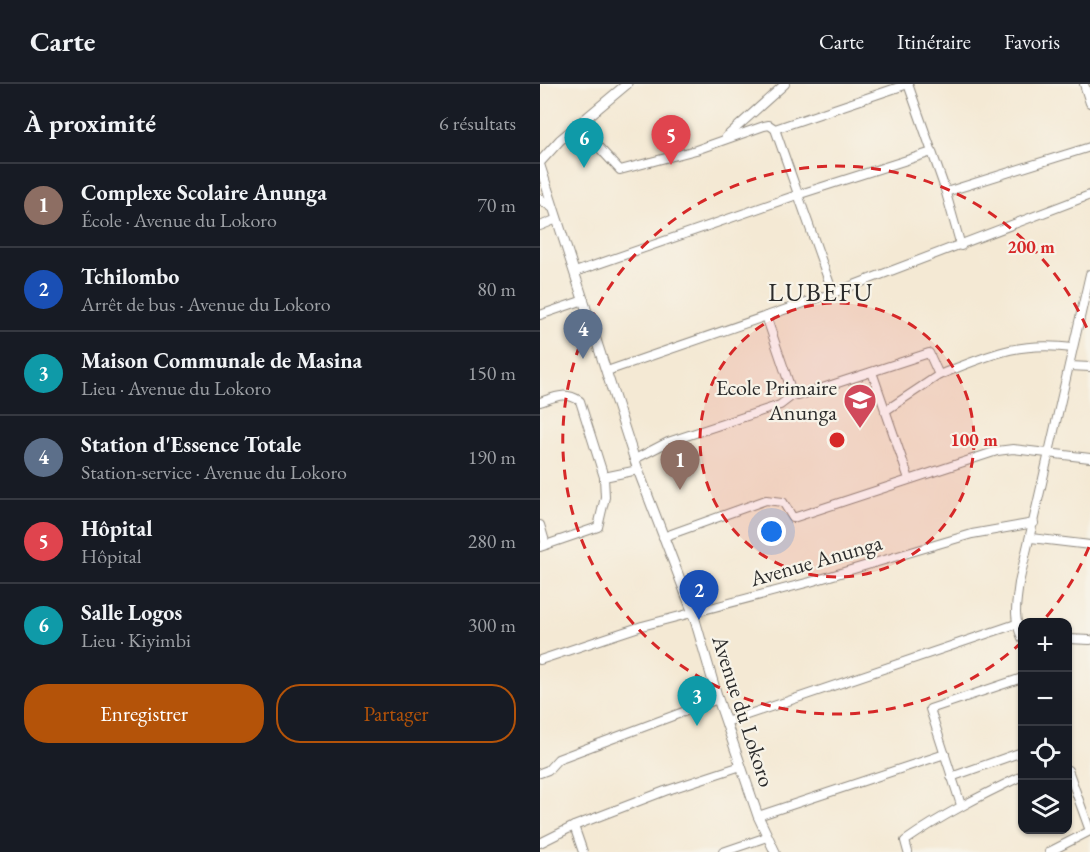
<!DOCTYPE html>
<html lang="fr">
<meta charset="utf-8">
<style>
:root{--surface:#171b24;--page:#20242c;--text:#f1f3f6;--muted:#9ea1a6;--line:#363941;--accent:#b45309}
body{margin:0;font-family:"EB Garamond",serif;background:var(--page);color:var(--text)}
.controls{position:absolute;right:18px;bottom:18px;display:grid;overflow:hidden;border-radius:12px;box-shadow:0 2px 4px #0004}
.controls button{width:54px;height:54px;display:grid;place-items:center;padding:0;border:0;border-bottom:2px solid var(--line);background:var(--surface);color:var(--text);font:30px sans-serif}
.you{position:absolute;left:232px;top:448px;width:21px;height:21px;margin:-15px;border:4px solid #fff;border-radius:50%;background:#1a73e8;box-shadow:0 0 0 9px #1a73e833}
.badge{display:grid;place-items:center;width:39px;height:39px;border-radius:50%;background:var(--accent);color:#fff;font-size:20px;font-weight:700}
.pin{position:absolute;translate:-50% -50px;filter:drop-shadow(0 2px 3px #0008)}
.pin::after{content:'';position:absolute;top:32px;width:21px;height:18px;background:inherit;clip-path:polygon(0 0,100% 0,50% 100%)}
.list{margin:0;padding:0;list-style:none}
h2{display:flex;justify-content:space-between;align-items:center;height:78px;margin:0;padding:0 24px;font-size:26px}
h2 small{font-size:20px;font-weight:400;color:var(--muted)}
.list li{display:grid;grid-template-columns:39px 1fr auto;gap:18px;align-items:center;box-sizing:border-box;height:84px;padding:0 24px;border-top:2px solid var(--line)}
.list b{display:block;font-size:22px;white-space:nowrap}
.list p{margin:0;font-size:20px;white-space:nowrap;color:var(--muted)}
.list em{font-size:20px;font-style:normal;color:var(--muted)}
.actions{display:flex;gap:12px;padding:18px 24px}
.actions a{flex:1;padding:14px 0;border:2px solid var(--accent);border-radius:24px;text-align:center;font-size:21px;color:var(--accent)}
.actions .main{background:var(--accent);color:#fff}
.icon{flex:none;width:33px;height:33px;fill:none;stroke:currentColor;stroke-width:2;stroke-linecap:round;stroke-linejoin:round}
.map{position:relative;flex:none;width:550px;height:768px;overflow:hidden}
header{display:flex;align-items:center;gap:36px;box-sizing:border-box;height:84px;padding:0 30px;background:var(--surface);border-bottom:2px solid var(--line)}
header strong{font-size:28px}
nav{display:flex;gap:33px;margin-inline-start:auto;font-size:21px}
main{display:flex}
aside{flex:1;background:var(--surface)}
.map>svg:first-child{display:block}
</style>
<header>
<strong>Carte</strong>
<nav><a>Carte</a><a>Itinéraire</a><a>Favoris</a></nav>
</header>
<main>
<aside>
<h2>À proximité<small>6 résultats</small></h2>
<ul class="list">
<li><span class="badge" style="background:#8d6e63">1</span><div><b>Complexe Scolaire Anunga</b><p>École · Avenue du Lokoro</p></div><em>70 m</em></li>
<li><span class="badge" style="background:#1a4fb4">2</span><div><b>Tchilombo</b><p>Arrêt de bus · Avenue du Lokoro</p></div><em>80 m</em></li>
<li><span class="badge" style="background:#0f9aa8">3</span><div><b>Maison Communale de Masina</b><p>Lieu · Avenue du Lokoro</p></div><em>150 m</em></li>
<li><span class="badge" style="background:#5c6f8a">4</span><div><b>Station d'Essence Totale</b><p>Station-service · Avenue du Lokoro</p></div><em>190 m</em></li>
<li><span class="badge" style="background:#e0444e">5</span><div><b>Hôpital</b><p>Hôpital</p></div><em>280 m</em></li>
<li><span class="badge" style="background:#0f9aa8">6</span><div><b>Salle Logos</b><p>Lieu · Kiyimbi</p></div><em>300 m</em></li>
</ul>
<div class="actions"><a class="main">Enregistrer</a><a>Partager</a></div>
</aside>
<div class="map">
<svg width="550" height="768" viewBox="0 0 550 768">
<rect width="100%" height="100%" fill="#f7f3e8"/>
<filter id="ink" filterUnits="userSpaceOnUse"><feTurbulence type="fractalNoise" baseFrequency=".0167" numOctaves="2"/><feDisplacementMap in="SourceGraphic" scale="12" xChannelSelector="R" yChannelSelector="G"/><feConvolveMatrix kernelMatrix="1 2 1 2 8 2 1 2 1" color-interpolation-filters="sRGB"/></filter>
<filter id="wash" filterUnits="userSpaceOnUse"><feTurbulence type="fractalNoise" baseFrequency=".008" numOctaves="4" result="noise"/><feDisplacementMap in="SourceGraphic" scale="24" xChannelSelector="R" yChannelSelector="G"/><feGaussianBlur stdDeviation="1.35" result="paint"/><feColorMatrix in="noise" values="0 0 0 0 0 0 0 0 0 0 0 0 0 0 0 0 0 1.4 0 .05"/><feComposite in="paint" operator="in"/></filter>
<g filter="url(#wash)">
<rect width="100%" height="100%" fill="#f4e9d4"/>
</g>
<g filter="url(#ink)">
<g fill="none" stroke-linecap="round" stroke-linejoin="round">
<defs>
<g id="minor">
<path d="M368 0 404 102 421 162"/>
<path d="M544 0 550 19"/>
<path d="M39 42 80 86 156 66 224 42 229 41 235 45 368 0"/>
<path d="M235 45 293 209"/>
<path d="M186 53 245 0"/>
<path d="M406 108 550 63"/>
<path d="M0 142 17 135"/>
<path d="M35 188 257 111 392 68"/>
<path d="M0 231 44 216"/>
<path d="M226 232 253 311"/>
<path d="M530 282 550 283"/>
<path d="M67 287 293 209 550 111"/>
<path d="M332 288 369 395"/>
<path d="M0 318C15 313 25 307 40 317L64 393"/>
<path d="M345 327 399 291"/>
<path d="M95 375 128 358 240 321 253 311 258 312 389 269 399 291C450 271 477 257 533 264"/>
<path d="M0 441 6 461"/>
<path d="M123 453 226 416 243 418 253 434 457 367 473 365 550 374"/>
<path d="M491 454 550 461"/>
<path d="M0 463 58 443 65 413 64 393 98 386"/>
<path d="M482 554C473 533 476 522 479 499L550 190"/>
<path d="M528 555 550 556"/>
<path d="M0 576 102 542 270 498 432 450 494 439"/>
<path d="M186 638 476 540"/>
<path d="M528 686 550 747"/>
<path d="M0 689 8 686 18 675 178 615"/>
<path d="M411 693 482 668"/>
<path d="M421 721 390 625 482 594"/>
<path d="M218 732 405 670"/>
<path d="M34 742 43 768"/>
<path d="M0 759 34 742 125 707 201 682"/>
<path d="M183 768 227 753"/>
<path d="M368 768 365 757C402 731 442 711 482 692"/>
<path d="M509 768 550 747"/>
</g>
<g id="tertiary">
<path d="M0 78 20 56 87 0"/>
<path d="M0 82 98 386 153 529 178 615 218 732 235 768"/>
<path d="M0 115 12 123"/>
</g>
</defs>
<use href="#minor" stroke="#908a80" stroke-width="10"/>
<use href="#tertiary" stroke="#908a80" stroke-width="11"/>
<use href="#minor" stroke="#fff" stroke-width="8"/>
<use href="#tertiary" stroke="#fff" stroke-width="9"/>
</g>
</g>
<circle cx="297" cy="356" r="137" fill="#d62828" fill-opacity=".12"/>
<g fill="none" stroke="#d62828" stroke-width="3" stroke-dasharray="10 8">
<circle cx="297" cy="356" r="137"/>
<path d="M549 463A274 274 0 0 1 502 538M482 558A274 274 0 1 1 549 249"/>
</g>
<defs>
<symbol id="school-pin" viewBox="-11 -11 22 30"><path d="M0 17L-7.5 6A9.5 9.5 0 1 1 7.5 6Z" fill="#d1495b" stroke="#f7f3e8"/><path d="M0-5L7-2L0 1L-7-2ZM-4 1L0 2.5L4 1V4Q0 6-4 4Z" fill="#fff"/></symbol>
</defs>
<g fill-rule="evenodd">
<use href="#school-pin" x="301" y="297" width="38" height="52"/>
</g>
<g text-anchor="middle" stroke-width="4.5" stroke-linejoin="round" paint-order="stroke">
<g font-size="22" fill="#2b2b2b" stroke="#f7f3e8" text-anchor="end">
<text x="297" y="311">Ecole Primaire<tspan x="297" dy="25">Anunga</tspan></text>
</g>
<g font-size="22" fill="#2b2b2b" stroke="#f7f3e8">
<text transform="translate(276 476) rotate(-16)" y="8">Avenue Anunga</text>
<text transform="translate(204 627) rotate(72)" y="8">Avenue du Lokoro</text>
</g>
<g font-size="26" letter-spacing="1.5" fill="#2b2b2b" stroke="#f7f3e8">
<text x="281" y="217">LUBEFU</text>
</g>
</g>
<circle cx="297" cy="356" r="9" fill="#d62828" stroke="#f7f3e8" stroke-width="3"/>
<g font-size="18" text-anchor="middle" font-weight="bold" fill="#d62828" stroke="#f7f3e8" stroke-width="4.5" stroke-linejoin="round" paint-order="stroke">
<text x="491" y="169">200 m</text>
<text x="434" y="362">100 m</text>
</g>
</svg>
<div class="controls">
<button>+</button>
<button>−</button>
<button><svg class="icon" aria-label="locate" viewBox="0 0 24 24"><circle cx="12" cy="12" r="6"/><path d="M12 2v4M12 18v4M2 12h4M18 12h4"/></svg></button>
<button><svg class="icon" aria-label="layers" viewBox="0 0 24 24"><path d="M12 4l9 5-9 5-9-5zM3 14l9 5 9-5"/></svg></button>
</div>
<div class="you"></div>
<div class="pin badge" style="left:140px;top:406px;background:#8d6e63">1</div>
<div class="pin badge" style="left:159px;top:536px;background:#1a4fb4">2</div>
<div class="pin badge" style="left:157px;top:642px;background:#0f9aa8">3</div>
<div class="pin badge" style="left:43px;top:275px;background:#5c6f8a">4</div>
<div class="pin badge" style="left:131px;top:81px;background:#e0444e">5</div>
<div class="pin badge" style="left:44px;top:84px;background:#0f9aa8">6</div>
</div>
</main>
